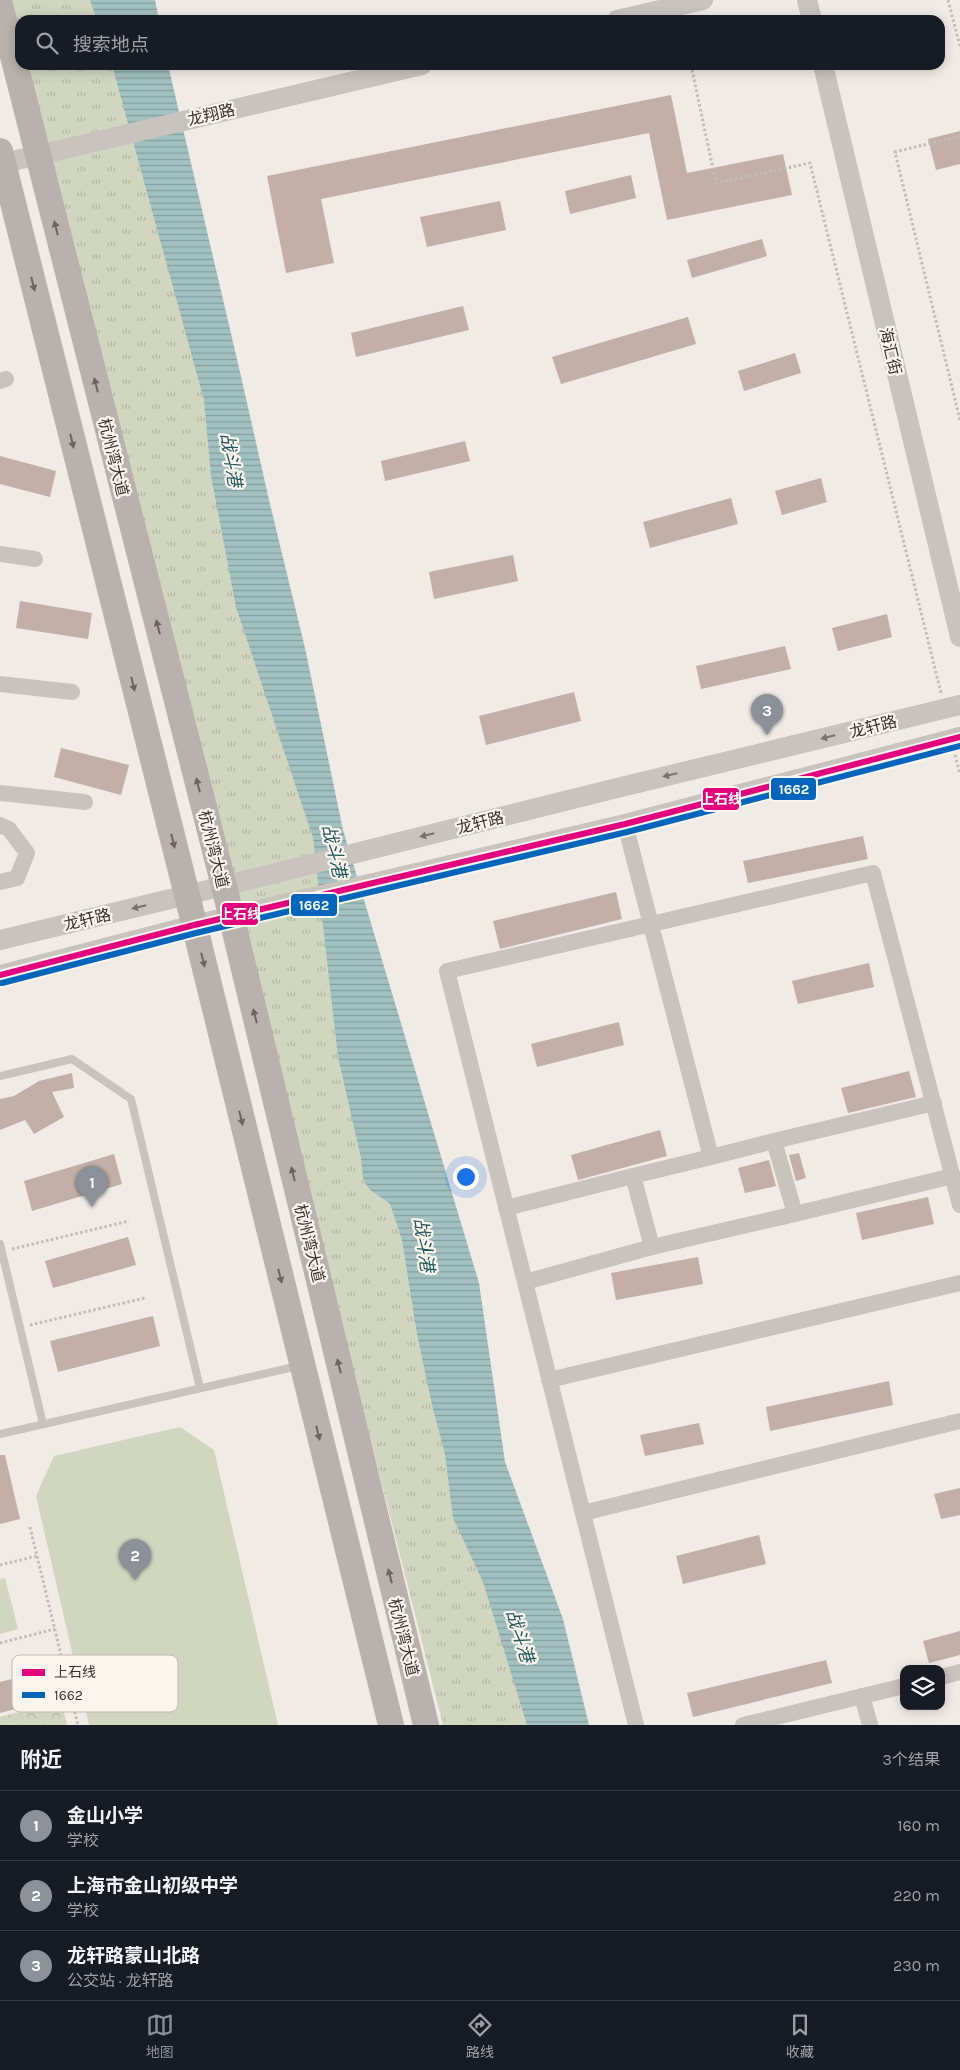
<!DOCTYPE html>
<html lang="zh">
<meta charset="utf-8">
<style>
:root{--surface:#171b24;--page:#242831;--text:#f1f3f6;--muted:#9ea1a6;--line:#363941;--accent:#8c9099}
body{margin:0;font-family:Karla,"Noto Sans SC",sans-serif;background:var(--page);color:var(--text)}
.controls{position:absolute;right:15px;bottom:15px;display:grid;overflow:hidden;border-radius:10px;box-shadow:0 2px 12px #0003}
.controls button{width:45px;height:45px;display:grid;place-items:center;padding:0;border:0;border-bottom:1px solid var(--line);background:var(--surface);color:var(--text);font:25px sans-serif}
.you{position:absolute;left:465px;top:1176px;width:18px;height:18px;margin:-12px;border:4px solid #fff;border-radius:50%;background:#1a73e8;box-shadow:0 0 0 8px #1a73e833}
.badge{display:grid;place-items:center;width:32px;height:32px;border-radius:50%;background:var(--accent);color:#fff;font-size:16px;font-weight:700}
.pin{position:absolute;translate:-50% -41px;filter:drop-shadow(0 1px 2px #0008)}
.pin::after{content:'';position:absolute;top:26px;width:18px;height:15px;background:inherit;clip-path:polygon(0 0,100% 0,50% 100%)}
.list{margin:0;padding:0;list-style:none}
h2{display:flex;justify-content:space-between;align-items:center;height:65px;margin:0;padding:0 20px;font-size:21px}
h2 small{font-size:16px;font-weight:400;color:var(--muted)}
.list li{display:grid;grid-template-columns:32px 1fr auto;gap:15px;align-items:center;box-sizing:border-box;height:70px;padding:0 20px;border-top:1px solid var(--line)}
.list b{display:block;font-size:19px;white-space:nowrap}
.list p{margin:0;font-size:16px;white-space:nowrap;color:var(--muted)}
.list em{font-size:16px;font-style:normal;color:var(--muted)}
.icon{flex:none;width:28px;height:28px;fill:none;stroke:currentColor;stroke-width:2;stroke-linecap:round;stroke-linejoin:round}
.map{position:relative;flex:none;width:960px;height:1725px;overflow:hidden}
.search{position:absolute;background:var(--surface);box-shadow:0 2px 12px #0003;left:15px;right:15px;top:15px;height:55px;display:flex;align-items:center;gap:12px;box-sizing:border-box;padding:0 18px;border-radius:15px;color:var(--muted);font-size:19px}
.sheet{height:275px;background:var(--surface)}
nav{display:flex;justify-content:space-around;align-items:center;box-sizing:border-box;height:70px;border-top:1px solid var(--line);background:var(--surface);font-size:14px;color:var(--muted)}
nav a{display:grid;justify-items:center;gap:2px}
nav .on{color:var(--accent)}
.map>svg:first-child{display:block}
</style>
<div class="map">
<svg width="960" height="1725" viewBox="0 0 960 1725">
<defs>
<pattern id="grass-tufts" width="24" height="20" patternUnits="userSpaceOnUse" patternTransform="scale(1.25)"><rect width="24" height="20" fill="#d1d6bf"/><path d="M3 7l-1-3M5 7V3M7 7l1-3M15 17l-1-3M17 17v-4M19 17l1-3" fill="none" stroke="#b4b8a4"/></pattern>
<pattern id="forest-crowns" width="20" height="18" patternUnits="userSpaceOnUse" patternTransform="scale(1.25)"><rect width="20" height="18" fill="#d1d6bf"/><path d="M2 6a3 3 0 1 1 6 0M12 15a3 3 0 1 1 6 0" fill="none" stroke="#b4b8a4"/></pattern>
<pattern id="water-rules" width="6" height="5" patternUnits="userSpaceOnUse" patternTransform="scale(1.25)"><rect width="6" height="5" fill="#a1c2c1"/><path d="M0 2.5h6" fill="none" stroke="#849e9d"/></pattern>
</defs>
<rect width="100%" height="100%" fill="#f0ebe5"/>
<g fill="url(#grass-tufts)">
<path d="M7 0H94L100 20H20V52Z"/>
<path d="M23 65H113L210 401 319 838 396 1205 489 1582 533 1725H443Z"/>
</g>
<path fill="url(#forest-crowns)" d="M61 1701 67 1725H0V1717Z"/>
<g fill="#d1d6bf">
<path d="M180 1427 214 1450 278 1725H89L36 1496 54 1456Z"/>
<path d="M5 1578 18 1629 0 1634V1579Z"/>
</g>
<g fill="url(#water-rules)">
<path d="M90 0H155L159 20H97Z"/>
<path d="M112 65H168L240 372 269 500 305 648 343 830 479 1283 505 1462 563 1619 589 1725H527L483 1582 453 1518 445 1454 432 1405 417 1334 402 1240 390 1204 369 1189 363 1178 361 1158 338 1057 313 838 236 607 211 476 204 400Z"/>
</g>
<g fill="#c3afa7">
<path d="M671 95 687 173 783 154 792 195 667 220 649 133 321 199 334 263 286 273 267 176Z"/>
<path d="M960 131V164L936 170 928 139Z"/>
<path d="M631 175 636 198 570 214 565 191Z"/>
<path d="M500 201 506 230 427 247 420 217Z"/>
<path d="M762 239 767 256 692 278 687 260Z"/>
<path d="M463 306 469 330 356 357 351 333Z"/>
<path d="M688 317 696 344 561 384 552 357Z"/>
<path d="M795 353 801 373 744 391 738 371Z"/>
<path d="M465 441 470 461 385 481 381 461Z"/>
<path d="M0 456 56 471 50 497 0 484Z"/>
<path d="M821 478 827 502 782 515 775 491Z"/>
<path d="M731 498 738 524 650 548 643 522Z"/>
<path d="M513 555 518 581 434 599 429 572Z"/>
<path d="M20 601 92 613 88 639 16 628Z"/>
<path d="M887 614 892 637 838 651 832 628Z"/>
<path d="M785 646 791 669 701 689 696 666Z"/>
<path d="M574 692 581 721 486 745 479 716Z"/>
<path d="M61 748 129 765 121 795 54 777Z"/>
<path d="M863 836 868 859 748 883 743 861Z"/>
<path d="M616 892 622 919 500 949 493 921Z"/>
<path d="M869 963 874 987 798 1004 792 981Z"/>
<path d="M619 1022 624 1045 537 1067 531 1044Z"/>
<path d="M909 1071 916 1097 848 1113 841 1088Z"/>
<path d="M72 1073 74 1088 52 1092 64 1117 34 1134 25 1120 0 1130V1099L14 1096 39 1081Z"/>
<path d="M660 1130 667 1156 578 1180 571 1155Z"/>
<path d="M799 1153 806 1178 796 1181 789 1155Z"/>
<path d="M114 1154 122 1184 32 1211 24 1181Z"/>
<path d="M769 1160 776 1186 745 1193 738 1168Z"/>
<path d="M928 1197 934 1224 862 1240 856 1213Z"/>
<path d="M128 1237 136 1265 53 1288 45 1261Z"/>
<path d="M698 1257 703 1284 616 1300 611 1273Z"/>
<path d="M153 1316 160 1346 58 1372 50 1341Z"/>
<path d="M889 1381 893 1405 770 1431 766 1407Z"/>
<path d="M699 1423 704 1444 645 1456 640 1435Z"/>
<path d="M0 1455H5L20 1519 0 1524Z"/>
<path d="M960 1488V1515L941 1519 934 1494Z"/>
<path d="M759 1535 766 1564 683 1584 676 1556Z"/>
<path d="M960 1631V1655L929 1663 923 1641Z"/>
<path d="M826 1660 832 1683 693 1717 687 1693Z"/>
<path d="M55 1668 63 1697 0 1713V1682Z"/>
</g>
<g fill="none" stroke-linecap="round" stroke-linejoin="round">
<g stroke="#c2bbb6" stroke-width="3" stroke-dasharray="2.5 2.5" stroke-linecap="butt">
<path d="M948 0 960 46"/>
<path d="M691 65 716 183 810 163 941 693"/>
<path d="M960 136 895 152 960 420"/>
<path d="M955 755 960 774"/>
<path d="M12 1249 129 1221"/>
<path d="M30 1325 145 1298"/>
<path d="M30 1527 78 1725"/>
<path d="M0 1565 37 1556"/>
<path d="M0 1643 55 1629"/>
</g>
<g stroke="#c9c3be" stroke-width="8">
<path d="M0 1076 72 1059 131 1099 200 1388"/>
<path d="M0 1244 43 1424"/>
<path d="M0 1434 298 1366"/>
</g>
<g stroke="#c9c3be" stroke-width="16">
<path d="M0 381 6 379"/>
<path d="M0 554 35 559"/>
<path d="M0 684 72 692"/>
<path d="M0 793 85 802"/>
<path d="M625 824 711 1157 633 1176 652 1247 795 1214 774 1141 711 1157"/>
<path d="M0 825 9 829 27 853 17 878 0 882"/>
<path d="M774 1141 934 1103"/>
<path d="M506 1208 633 1176"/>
<path d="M795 1214 953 1176"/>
<path d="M525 1282 652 1247"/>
<path d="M549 1380 960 1283"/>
<path d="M583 1513 960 1421"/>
<path d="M941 1677 960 1672"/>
<path d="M862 1696 870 1725"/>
<path d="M636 1725 447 971 873 873 960 1205"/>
<path d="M743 1725 904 1686"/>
</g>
<g stroke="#c9c3be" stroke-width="20">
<path d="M807 0 812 20"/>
<path d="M617 20 703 0"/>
<path d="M823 65 960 637"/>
<path d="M0 164 422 65"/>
<path d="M0 940 187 895 617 788 960 705"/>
<path d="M0 975 194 925 625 824 960 737"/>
</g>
<g stroke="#b8b1ad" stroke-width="26">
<path d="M0 5 224 886 426 1725"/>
<path d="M0 151 187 895 391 1725"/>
</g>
<defs>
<path id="bus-1" d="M0 975 194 925 625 824 960 737"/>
<path id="bus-2" d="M2 983 196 933 627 832 960 746"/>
</defs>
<use href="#bus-1" stroke="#fbf5ee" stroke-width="10"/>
<use href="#bus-2" stroke="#fbf5ee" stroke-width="10"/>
<use href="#bus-1" stroke="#e5007d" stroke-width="6"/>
<use href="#bus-2" stroke="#0065bd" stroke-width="6"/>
</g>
<defs><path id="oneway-solid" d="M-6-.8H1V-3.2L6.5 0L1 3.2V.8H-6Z" transform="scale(1.25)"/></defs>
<g fill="#6d645f">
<use href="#oneway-solid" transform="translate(56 228) rotate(-104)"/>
<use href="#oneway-solid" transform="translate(33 284) rotate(76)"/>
<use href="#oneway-solid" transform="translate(96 385) rotate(-104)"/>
<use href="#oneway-solid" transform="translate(72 441) rotate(76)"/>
<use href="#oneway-solid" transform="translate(158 627) rotate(-104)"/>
<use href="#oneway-solid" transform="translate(133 684) rotate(76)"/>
<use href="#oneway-solid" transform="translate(198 785) rotate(-104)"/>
<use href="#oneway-solid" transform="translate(173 841) rotate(76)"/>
<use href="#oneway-solid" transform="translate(203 960) rotate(76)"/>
<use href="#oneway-solid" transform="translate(255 1016) rotate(-104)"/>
<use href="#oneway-solid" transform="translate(241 1118) rotate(76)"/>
<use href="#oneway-solid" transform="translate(293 1174) rotate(-104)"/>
<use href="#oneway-solid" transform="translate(280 1276) rotate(76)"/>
<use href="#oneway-solid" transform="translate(339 1366) rotate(-104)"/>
<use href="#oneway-solid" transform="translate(318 1433) rotate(76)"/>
<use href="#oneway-solid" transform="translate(390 1576) rotate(-104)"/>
</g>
<g fill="#7b726d">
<use href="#oneway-solid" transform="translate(828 737) rotate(166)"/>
<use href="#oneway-solid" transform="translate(670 775) rotate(167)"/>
<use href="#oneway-solid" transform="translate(427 835) rotate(166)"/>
<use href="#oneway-solid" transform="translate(139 907) rotate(167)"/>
</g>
<g text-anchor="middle" stroke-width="4.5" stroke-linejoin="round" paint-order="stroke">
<g font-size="16" fill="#3b302b" stroke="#fbf5ee">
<text transform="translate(211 114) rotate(-13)" y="6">龙翔路</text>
<text transform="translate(891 351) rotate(77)" y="6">海汇街</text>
<text transform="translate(114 457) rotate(76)" y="6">杭州湾大道</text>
<text transform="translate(873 726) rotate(-14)" y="6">龙轩路</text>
<text transform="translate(480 822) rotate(-14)" y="6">龙轩路</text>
<text transform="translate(214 849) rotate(76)" y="6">杭州湾大道</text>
<text transform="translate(87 919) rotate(-13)" y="6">龙轩路</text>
<text transform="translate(310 1243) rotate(76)" y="6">杭州湾大道</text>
<text transform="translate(404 1637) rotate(76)" y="6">杭州湾大道</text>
</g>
<g font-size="18" font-style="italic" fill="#1f5a5e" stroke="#fbf5ee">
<text transform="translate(231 460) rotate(81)" y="6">战斗港</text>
<text transform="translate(334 851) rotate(77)" y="6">战斗港</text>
<text transform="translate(424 1245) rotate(82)" y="6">战斗港</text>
<text transform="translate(520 1636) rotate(73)" y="6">战斗港</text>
</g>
</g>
<rect x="12" y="1655" width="166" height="57" rx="8" fill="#fbf5ee" stroke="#c1bab4" stroke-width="1"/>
<rect x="22" y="1669" width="23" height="7" fill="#e5007d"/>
<rect x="22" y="1692" width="23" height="6" fill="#0065bd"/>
<g font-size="14" fill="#3b302b">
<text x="54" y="1677">上石线</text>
<text x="54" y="1700">1662</text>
</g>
<g stroke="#fbf5ee" stroke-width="2">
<rect x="770" y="777" width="47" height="24" rx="5" fill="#0065bd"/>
<rect x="702" y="787" width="38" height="24" rx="5" fill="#e5007d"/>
<rect x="290" y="893" width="48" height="24" rx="5" fill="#0065bd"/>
<rect x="221" y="902" width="38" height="24" rx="5" fill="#e5007d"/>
</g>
<g font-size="14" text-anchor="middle" font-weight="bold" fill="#fff">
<text x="794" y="794">1662</text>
<text x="721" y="804">上石线</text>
<text x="314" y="910">1662</text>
<text x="240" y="919">上石线</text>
</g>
</svg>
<div class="controls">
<button><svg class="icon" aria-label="layers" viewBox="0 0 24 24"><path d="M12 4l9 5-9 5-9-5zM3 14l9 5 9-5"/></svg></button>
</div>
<div class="you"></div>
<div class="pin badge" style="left:92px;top:1207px">1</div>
<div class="pin badge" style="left:135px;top:1580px">2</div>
<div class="pin badge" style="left:767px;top:735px">3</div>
<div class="search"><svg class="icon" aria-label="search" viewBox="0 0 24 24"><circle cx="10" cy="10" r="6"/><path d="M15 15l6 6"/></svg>搜索地点</div>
</div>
<section class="sheet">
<h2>附近<small>3个结果</small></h2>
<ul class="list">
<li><span class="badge">1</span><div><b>金山小学</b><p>学校</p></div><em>160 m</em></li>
<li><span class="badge">2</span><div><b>上海市金山初级中学</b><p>学校</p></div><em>220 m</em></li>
<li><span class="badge">3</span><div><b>龙轩路蒙山北路</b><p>公交站 · 龙轩路</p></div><em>230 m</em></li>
</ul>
</section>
<nav>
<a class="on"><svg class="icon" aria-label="map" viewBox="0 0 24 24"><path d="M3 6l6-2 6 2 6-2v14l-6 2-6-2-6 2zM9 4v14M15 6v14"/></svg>地图</a>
<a><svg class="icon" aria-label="directions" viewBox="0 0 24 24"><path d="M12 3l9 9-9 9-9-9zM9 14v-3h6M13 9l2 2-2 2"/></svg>路线</a>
<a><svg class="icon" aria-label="saved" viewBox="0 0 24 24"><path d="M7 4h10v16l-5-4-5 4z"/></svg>收藏</a>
</nav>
